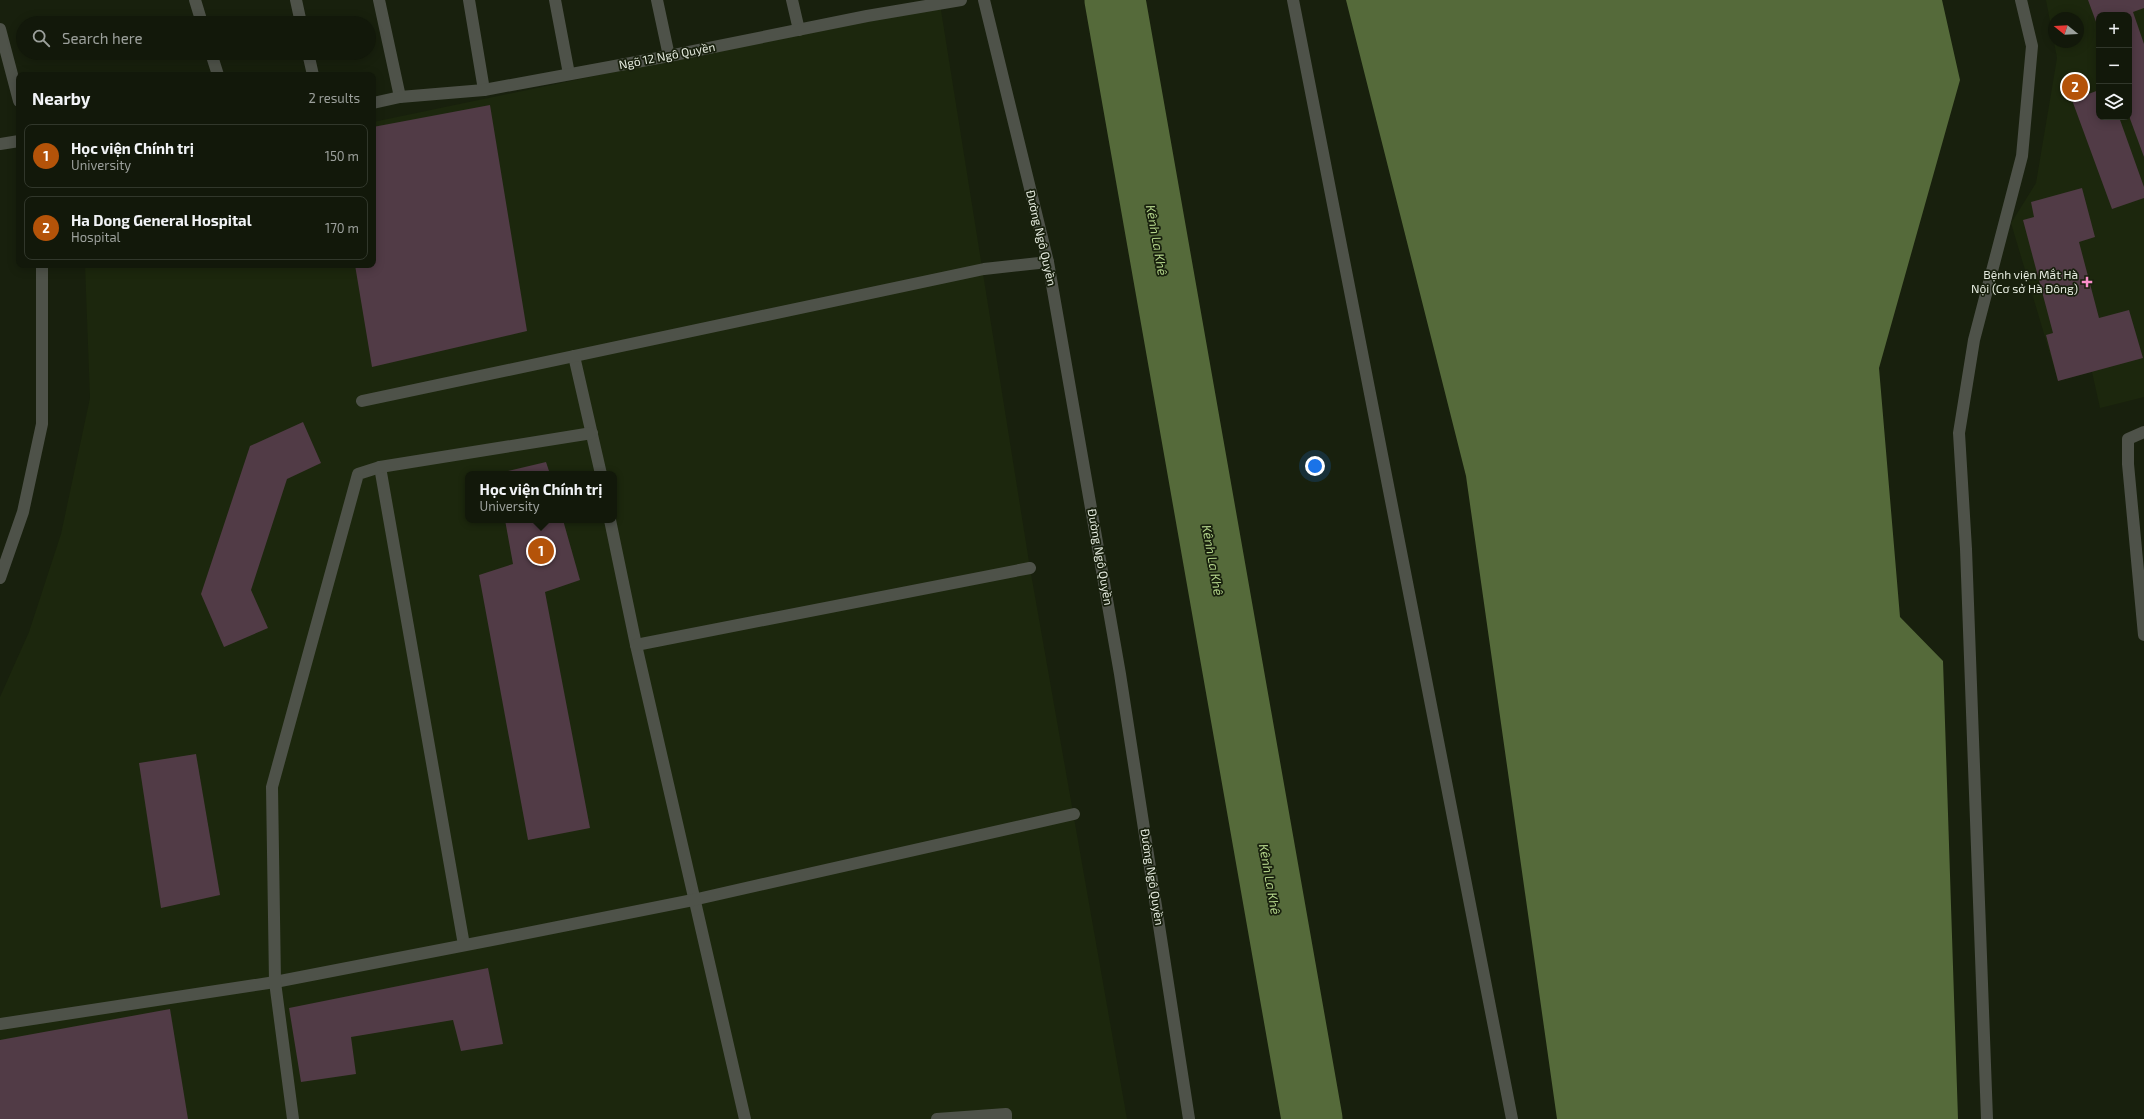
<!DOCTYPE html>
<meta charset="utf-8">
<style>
:root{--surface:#12180a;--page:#1f2518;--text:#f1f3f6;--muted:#9ca09c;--line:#31372b;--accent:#b45309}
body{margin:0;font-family:"Exo 2",sans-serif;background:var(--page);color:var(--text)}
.controls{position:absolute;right:12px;top:12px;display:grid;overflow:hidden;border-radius:8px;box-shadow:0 2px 10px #0003}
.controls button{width:36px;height:36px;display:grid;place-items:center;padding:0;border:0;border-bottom:1px solid var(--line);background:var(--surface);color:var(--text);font:20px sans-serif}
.compass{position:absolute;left:2048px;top:12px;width:36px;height:36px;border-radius:50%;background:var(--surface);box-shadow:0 2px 10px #0003;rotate:288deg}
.you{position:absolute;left:1315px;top:466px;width:14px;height:14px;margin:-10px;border:3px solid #fff;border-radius:50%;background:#1a73e8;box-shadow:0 0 0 6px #1a73e833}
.badge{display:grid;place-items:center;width:26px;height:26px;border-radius:50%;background:var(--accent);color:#fff;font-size:13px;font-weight:700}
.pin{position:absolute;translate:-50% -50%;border:2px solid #fff;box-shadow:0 1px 4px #0006}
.popup{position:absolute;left:465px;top:471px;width:152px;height:52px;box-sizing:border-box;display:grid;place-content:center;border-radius:8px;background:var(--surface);filter:drop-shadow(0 1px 3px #0005);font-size:13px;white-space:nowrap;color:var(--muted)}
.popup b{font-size:15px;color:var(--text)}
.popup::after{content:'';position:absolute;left:50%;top:100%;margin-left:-8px;border:8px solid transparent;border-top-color:var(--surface)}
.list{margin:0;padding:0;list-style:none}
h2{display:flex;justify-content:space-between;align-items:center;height:52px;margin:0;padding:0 16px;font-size:17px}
h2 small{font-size:13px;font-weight:400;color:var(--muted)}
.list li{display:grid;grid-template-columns:26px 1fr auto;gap:12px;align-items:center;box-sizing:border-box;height:64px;margin:0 8px 8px;padding:0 8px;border:1px solid var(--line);border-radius:8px}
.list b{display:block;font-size:15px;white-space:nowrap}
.list p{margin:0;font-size:13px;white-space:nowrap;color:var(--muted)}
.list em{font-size:13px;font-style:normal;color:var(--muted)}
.icon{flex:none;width:22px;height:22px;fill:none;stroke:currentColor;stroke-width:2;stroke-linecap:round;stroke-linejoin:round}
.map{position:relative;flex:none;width:2144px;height:1119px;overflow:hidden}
.search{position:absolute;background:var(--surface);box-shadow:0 2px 10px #0003;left:16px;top:16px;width:360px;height:44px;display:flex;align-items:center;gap:10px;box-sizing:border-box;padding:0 14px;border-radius:22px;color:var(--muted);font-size:15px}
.panel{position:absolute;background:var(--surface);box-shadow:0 2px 10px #0003;left:16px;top:72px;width:360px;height:196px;border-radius:8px}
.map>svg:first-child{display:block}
</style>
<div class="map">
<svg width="2144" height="1119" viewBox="0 0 2144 1119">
<rect width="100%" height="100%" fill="#18200d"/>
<g fill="#1c270d" fill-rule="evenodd">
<path d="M2046 0H2144V397L2100 408 2092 372 2058 381 2011 223 2036 183 2057 58ZM2099 15H2129V117H2099ZM2054 18H2078V42H2054Z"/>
<path d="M940 4 1030 568 1127 1119H0V697L29 632 61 534 90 398 85 265H373V122ZM468 474H614V520H468Z"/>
</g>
<path fill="#556a3a" d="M1346 0H1942L1960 80 1879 368 1900 617 1943 661 1958 1119H1557L1466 476Z"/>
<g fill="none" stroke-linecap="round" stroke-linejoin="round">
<path stroke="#556a3a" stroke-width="61" d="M1115 0 1312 1119"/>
</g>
<g fill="#513b46">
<path d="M2088 0H2144V8L2133 12 2144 44V157L2129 116V15H2099V30Z"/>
<path d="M2099 90V117H2119L2144 187V198L2112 209 2072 100Z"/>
<path d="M490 105 527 331 372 367 355 265H373V127Z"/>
<path d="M2082 188 2095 237 2079 242 2099 318 2129 310 2143 358 2058 381 2046 335 2053 333 2023 220 2034 217 2031 202Z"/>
<path d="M303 422 321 463 287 479 251 590 268 628 224 647 201 594 250 446Z"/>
<path d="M546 462 550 474H500V473Z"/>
<path d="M505 520H563L580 580 545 592 590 828 528 840 479 575 513 564Z"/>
<path d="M196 754 220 895 161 908 139 763Z"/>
<path d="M488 968 503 1044 461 1051 453 1020 351 1037 356 1074 301 1082 289 1008Z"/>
<path d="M170 1009 188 1119H0V1040Z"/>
</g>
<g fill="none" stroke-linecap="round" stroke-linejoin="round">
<g stroke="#4e5249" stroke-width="12">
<path d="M195 0 202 23"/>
<path d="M296 0 301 23"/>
<path d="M379 0 400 97"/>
<path d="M469 0 484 90"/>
<path d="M555 0 569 74"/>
<path d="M657 0 669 56"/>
<path d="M792 0 799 30"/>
<path d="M211 53 218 75"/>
<path d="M308 53 313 75"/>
<path d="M373 103 400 97 484 90 669 56 867 16 961 0"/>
<path d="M574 356 601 474"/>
<path d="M362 401 984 269 1048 262"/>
<path d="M380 467 464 945"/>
<path d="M610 520 636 645 745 1119"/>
<path d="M636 645 1030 568"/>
<path d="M0 1024 275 982 502 938 693 900 1074 814"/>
<path d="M293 1119 275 982 272 787 358 474 380 467 592 433"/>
<path d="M937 1119 1006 1114V1119"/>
</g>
<g stroke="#4e5249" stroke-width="12">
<path d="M1293 0 1512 1119"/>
<path d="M0 29 19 101"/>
<path d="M0 144 19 141"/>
<path d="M2144 432 2128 439V464L2144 635"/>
<path d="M0 578 23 512 42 424V265"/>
<path d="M1987 1119 1966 549 1959 433 1974 340 2022 156 2032 46 2021 0"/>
</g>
<path stroke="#4e5249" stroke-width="12" d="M984 0 1048 262 1120 674 1189 1119"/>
</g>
<path fill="#f98fca" stroke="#18200d" stroke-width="1.5" d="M2085 276h4v4h4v4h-4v4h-4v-4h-4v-4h4z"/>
<g text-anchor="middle" stroke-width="3.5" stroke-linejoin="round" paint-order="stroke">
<g font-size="12" fill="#e4eade" stroke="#18200d">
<text transform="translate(667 56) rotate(-11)" y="4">Ngõ 12 Ngô Quyền</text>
<text transform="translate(1041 238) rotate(77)" y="4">Đường Ngô Quyền</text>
<text transform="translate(1100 557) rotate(80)" y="4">Đường Ngô Quyền</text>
<text transform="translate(1152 877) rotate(81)" y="4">Đường Ngô Quyền</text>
</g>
<g font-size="12" fill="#e4eade" stroke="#18200d" text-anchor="end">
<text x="2078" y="279">Bệnh viện Mắt Hà<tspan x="2078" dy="14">Nội (Cơ sở Hà Đông)</tspan></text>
</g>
<g font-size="13" font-style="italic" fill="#b3d48a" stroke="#18200d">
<text transform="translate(1157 240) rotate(80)" y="5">Kênh La Khê</text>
<text transform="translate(1213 560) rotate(80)" y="5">Kênh La Khê</text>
<text transform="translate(1270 879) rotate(80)" y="5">Kênh La Khê</text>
</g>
</g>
</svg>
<div class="controls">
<button>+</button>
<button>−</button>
<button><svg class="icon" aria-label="layers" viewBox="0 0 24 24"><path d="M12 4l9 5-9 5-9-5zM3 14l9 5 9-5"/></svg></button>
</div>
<svg class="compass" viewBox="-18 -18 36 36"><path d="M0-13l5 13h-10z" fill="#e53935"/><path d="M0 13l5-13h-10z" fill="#9ca09c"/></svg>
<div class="you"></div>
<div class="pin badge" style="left:541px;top:551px">1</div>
<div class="popup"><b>Học viện Chính trị</b>University</div>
<div class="pin badge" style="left:2075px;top:87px">2</div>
<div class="search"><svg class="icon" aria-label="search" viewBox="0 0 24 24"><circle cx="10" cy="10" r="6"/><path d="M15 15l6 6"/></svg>Search here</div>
<section class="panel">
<h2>Nearby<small>2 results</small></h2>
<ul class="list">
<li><span class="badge">1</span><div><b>Học viện Chính trị</b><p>University</p></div><em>150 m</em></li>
<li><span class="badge">2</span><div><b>Ha Dong General Hospital</b><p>Hospital</p></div><em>170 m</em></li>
</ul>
</section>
</div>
